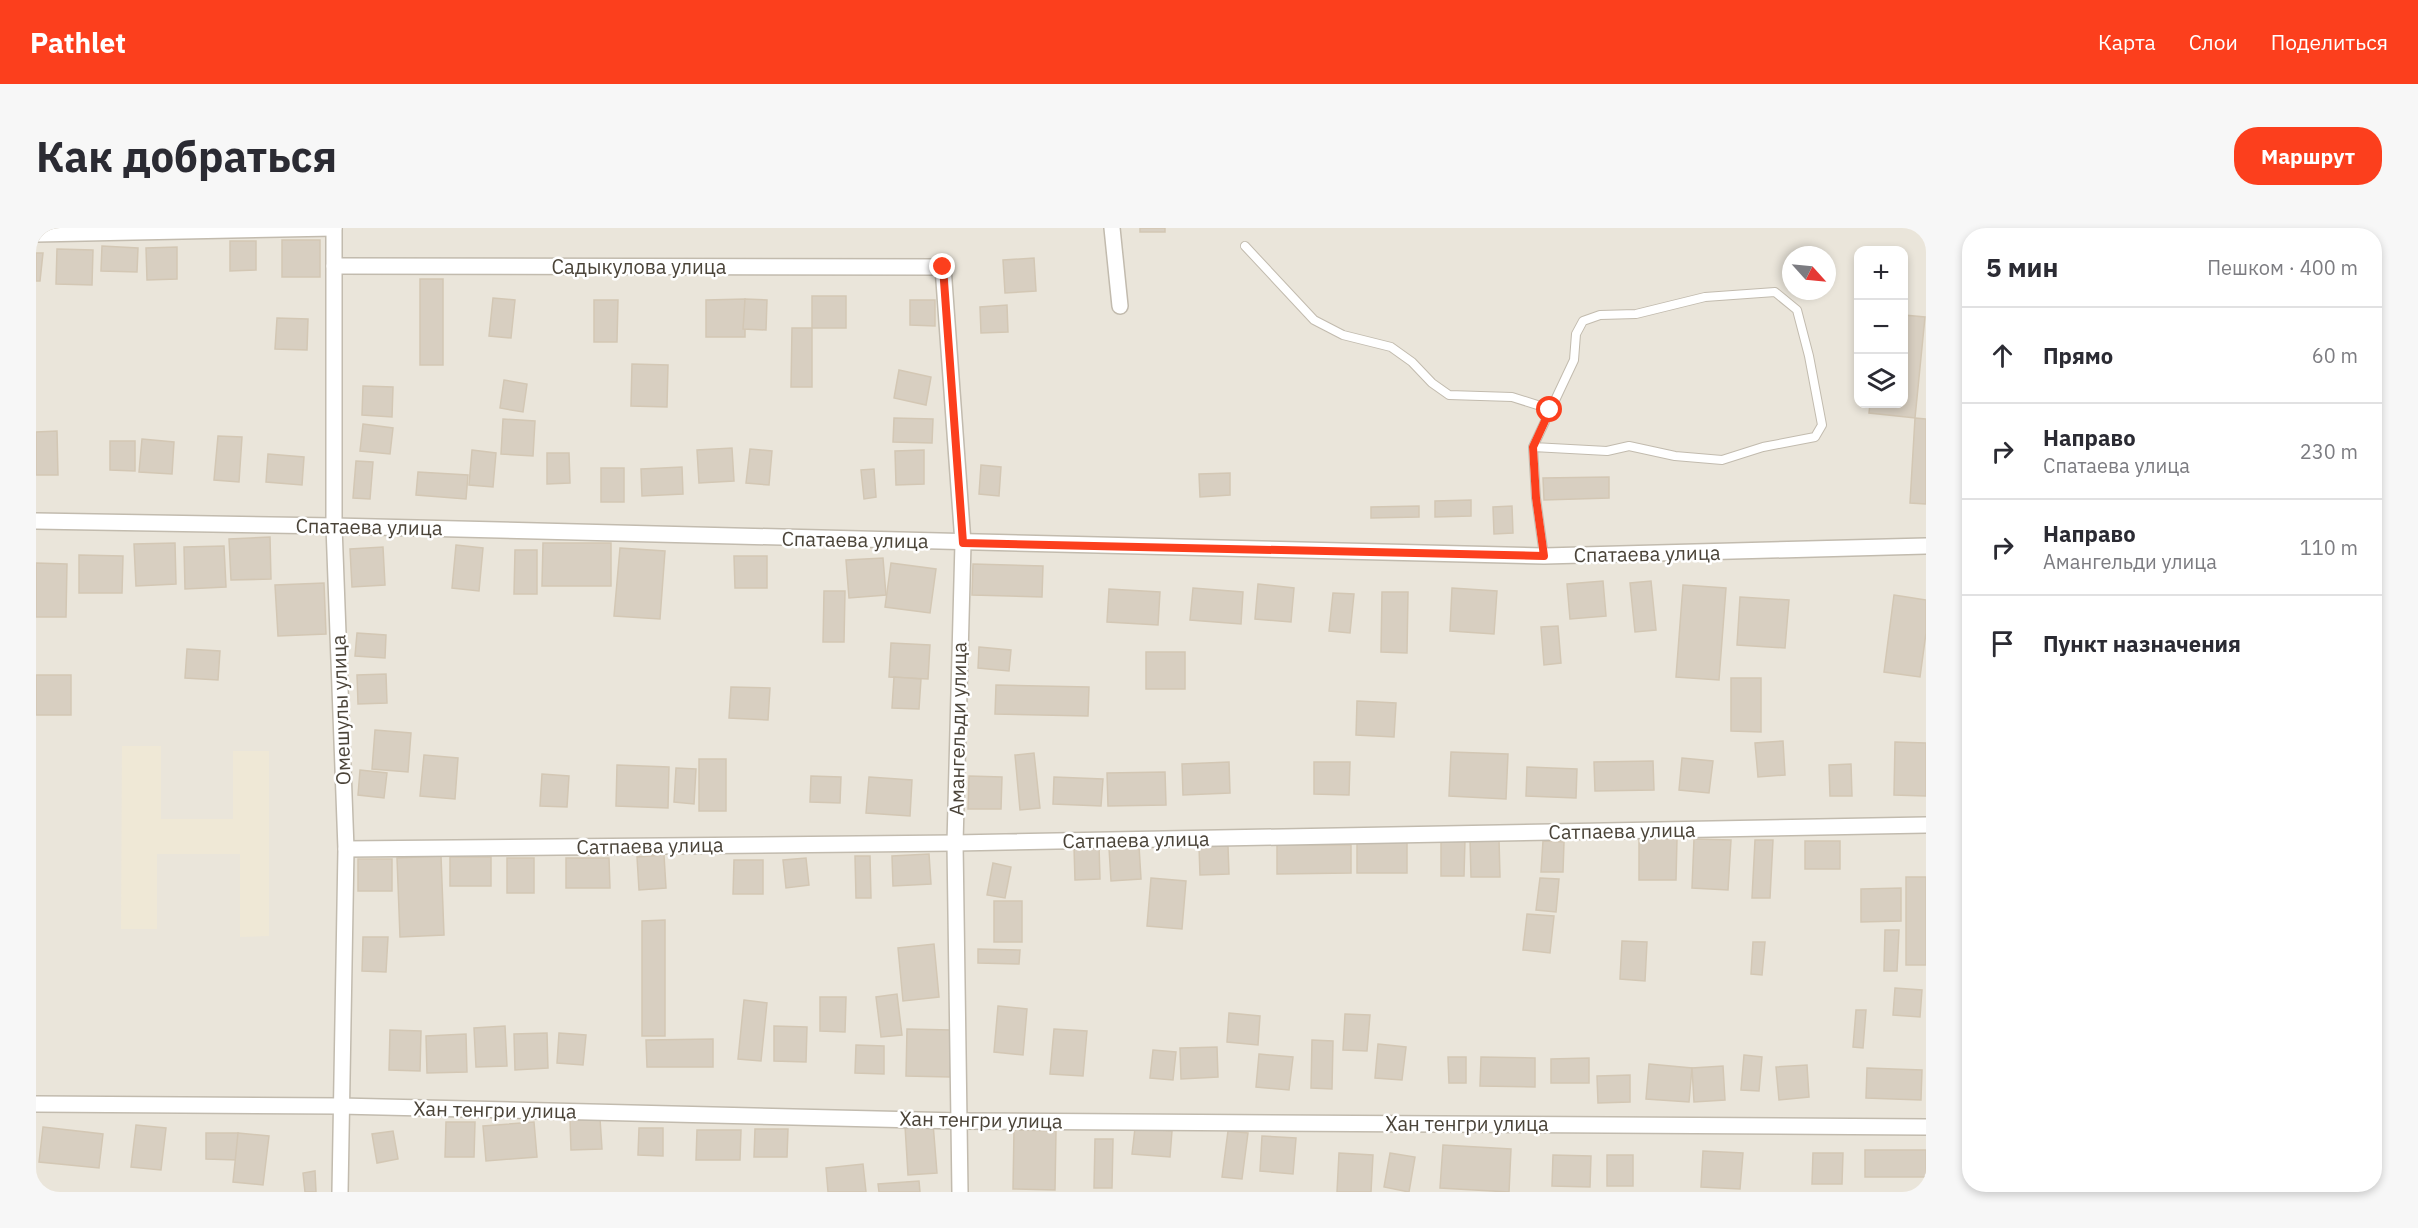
<!DOCTYPE html>
<html lang="ru">
<meta charset="utf-8">
<style>
:root{--surface:#fff;--page:#f7f7f7;--text:#2b2b33;--muted:#7c7c81;--line:#e1e1e2;--accent:#fc3f1d}
body{margin:0;font-family:"IBM Plex Sans",sans-serif;background:var(--page);color:var(--text)}
.controls{position:absolute;right:18px;top:18px;display:grid;overflow:hidden;border-radius:12px;box-shadow:0 3px 9px #0003}
.controls button{width:54px;height:54px;display:grid;place-items:center;padding:0;border:0;border-bottom:2px solid var(--line);background:var(--surface);color:var(--text);font:30px sans-serif}
.compass{position:absolute;left:1746px;top:18px;width:54px;height:54px;border-radius:50%;background:var(--surface);box-shadow:0 3px 9px #0003;rotate:117deg}
.stop{position:absolute;width:18px;height:18px;margin:-14px;border:4px solid #fc3f1d;border-radius:50%;background:#fff}
.stop.end{background:#fc3f1d;border-color:#fff;box-shadow:0 2px 6px #0008}
.list{margin:0;padding:0;list-style:none}
h2{display:flex;justify-content:space-between;align-items:center;height:78px;margin:0;padding:0 24px;font-size:26px}
h2 small{font-size:20px;font-weight:400;color:var(--muted)}
.list li{display:grid;grid-template-columns:39px 1fr auto;gap:18px;align-items:center;box-sizing:border-box;height:96px;padding:0 24px;border-top:2px solid var(--line)}
.list b{display:block;font-size:22px;white-space:nowrap}
.list p{margin:0;font-size:20px;white-space:nowrap;color:var(--muted)}
.list em{font-size:20px;font-style:normal;color:var(--muted)}
.icon{flex:none;width:33px;height:33px;fill:none;stroke:currentColor;stroke-width:2;stroke-linecap:round;stroke-linejoin:round}
.map{position:relative;flex:none;width:1890px;height:964px;overflow:hidden;border-radius:24px}
header{display:flex;align-items:center;gap:36px;box-sizing:border-box;height:84px;padding:0 30px;background:var(--accent);color:#fff}
header strong{font-size:28px}
nav{display:flex;gap:33px;margin-inline-start:auto;font-size:21px}
.intro{display:flex;align-items:center;justify-content:space-between;box-sizing:border-box;height:144px;padding:0 36px}
h1{margin:0;font-size:42px}
.button{padding:15px 27px;border-radius:24px;background:var(--accent);color:#fff;font-size:21px;font-weight:700}
main{display:flex;gap:36px;padding:0 36px}
aside{flex:1;background:var(--surface);border-radius:24px;box-shadow:0 3px 9px #0003}
.map>svg:first-child{display:block}
</style>
<header>
<strong>Pathlet</strong>
<nav><a>Карта</a><a>Слои</a><a>Поделиться</a></nav>
</header>
<div class="intro"><h1>Как добраться</h1><a class="button">Маршрут</a></div>
<main>
<div class="map">
<svg width="1890" height="964" viewBox="0 0 1890 964">
<rect width="100%" height="100%" fill="#f6f3ec"/>
<path fill="#eae5da" fill-rule="evenodd" d="M0 0H1890V964H0ZM1822 22H1868V176H1822ZM1755 27H1791V63H1755Z"/>
<path fill="#efe8d6" d="M86 518H125V591H197V523H233V708L204 709V626H121V701H85Z"/>
<g fill="#d8cfc1" stroke="#d3c7b4" stroke-width="1.5">
<rect x="1104" y="0" width="25" height="4"/>
<rect x="246" y="12" width="38" height="37"/>
<path d="M194 13H220V42L194 43Z"/>
<path d="M66 18 102 20 101 44 65 43Z"/>
<path d="M141 19V51L111 52 110 20Z"/>
<path d="M21 21 57 22 56 57 20 56Z"/>
<path d="M0 25H7L4 53H0Z"/>
<path d="M998 30 1000 63 969 65 967 32Z"/>
<rect x="384" y="51" width="23" height="86"/>
<rect x="776" y="68" width="34" height="32"/>
<path d="M457 70 479 72 475 110 453 108Z"/>
<path d="M709 71V109H670V72Z"/>
<path d="M709 71 731 72 730 102 707 101Z"/>
<path d="M558 72H582L581 114H558Z"/>
<path d="M874 72H899V98L874 97Z"/>
<path d="M971 77 972 104 945 105 944 79Z"/>
<path d="M1868 87 1889 89 1879 190 1833 185 1834 176H1868Z"/>
<path d="M241 90 272 91 271 122 239 121Z"/>
<path d="M756 100H776V159H755Z"/>
<path d="M596 136 632 137 631 179 595 178Z"/>
<path d="M863 142 895 149 890 177 858 170Z"/>
<path d="M468 152 491 156 487 184 464 180Z"/>
<path d="M327 158 357 159 356 189 326 187Z"/>
<path d="M858 190 897 191 896 215 857 214Z"/>
<path d="M1879 190 1890 191V276L1874 275Z"/>
<path d="M467 191 499 193 497 228 465 226Z"/>
<path d="M327 196 357 200 354 226 324 223Z"/>
<path d="M21 203 22 247H0V204Z"/>
<path d="M182 208 206 209 203 254 178 252Z"/>
<path d="M106 211 138 214 136 246 103 244Z"/>
<path d="M74 213H99V243L74 242Z"/>
<path d="M696 220 698 253 663 255 661 222Z"/>
<path d="M714 221 736 223 733 257 710 255Z"/>
<path d="M436 222 460 225 457 259 433 257Z"/>
<path d="M888 222V256L860 257 859 223Z"/>
<path d="M511 225H533L534 255 511 256Z"/>
<path d="M232 226 268 229 266 257 230 254Z"/>
<path d="M320 233 337 234 334 271 317 270Z"/>
<path d="M945 237 965 239 963 268 943 266Z"/>
<path d="M646 239 647 266 606 268 605 241Z"/>
<rect x="565" y="240" width="23" height="34"/>
<path d="M838 241 840 269 828 271 825 242Z"/>
<path d="M382 244 432 247 430 271 380 267Z"/>
<path d="M1194 245V267L1164 269 1163 246Z"/>
<path d="M1573 249V270L1508 272 1507 250Z"/>
<path d="M1435 272V288L1399 289V273Z"/>
<path d="M1383 278V289L1335 290V279Z"/>
<path d="M1476 278 1477 305 1458 306 1457 279Z"/>
<path d="M234 309 235 351 195 352 193 311Z"/>
<path d="M139 315 140 356 100 358 98 316Z"/>
<path d="M507 315H575V358H506Z"/>
<path d="M420 317 447 320 443 363 416 360Z"/>
<path d="M188 318 190 359 149 361 148 319Z"/>
<path d="M347 319 349 357 316 359 314 321Z"/>
<path d="M584 320 629 323 624 391 578 388Z"/>
<path d="M479 322H501V366H478Z"/>
<path d="M43 327 87 328 86 365H43Z"/>
<path d="M698 328H731V360H699Z"/>
<path d="M847 330 850 367 813 370 810 332Z"/>
<path d="M0 335 31 336 30 389H0Z"/>
<path d="M855 335 900 341 894 385 849 379Z"/>
<path d="M937 336 1007 338 1006 369 936 367Z"/>
<path d="M1567 353 1570 388 1534 391 1531 356Z"/>
<path d="M1615 353 1620 402 1599 404 1594 355Z"/>
<path d="M288 355 290 406 242 408 239 357Z"/>
<path d="M1222 356 1258 360 1255 394 1219 391Z"/>
<path d="M1647 357 1690 360 1683 452 1640 449Z"/>
<path d="M1157 360 1207 364 1205 396 1154 392Z"/>
<path d="M1416 360 1461 363 1458 406 1414 403Z"/>
<path d="M1073 361 1124 364 1122 397 1071 394Z"/>
<path d="M788 363H809L808 414H787Z"/>
<path d="M1346 364H1372L1371 425 1345 424Z"/>
<path d="M1297 365 1318 366 1314 405 1293 403Z"/>
<path d="M1858 367 1890 372V405L1884 449 1848 444Z"/>
<path d="M1704 369 1753 372 1749 420 1701 417Z"/>
<path d="M1522 398 1525 435 1508 437 1505 399Z"/>
<path d="M321 405 350 407 349 430 319 428Z"/>
<path d="M855 415 894 417 892 451 853 449Z"/>
<path d="M943 419 975 422 973 443 942 440Z"/>
<path d="M151 421 184 423 182 452 149 450Z"/>
<rect x="1110" y="424" width="39" height="37"/>
<path d="M350 446 351 475 322 476 321 447Z"/>
<rect x="0" y="447" width="35" height="40"/>
<path d="M858 449 885 451 883 481 856 480Z"/>
<path d="M1695 450H1725V504L1695 503Z"/>
<path d="M960 457 1053 459 1052 488 959 486Z"/>
<path d="M695 459 734 460 732 492 693 490Z"/>
<path d="M1321 473 1360 475 1358 509 1320 507Z"/>
<path d="M339 502 375 505 372 544 336 541Z"/>
<path d="M1747 513 1749 547 1722 549 1719 515Z"/>
<path d="M1859 514 1890 515V568L1858 567Z"/>
<path d="M1415 524 1472 526 1470 571 1413 568Z"/>
<path d="M998 525 1004 580 984 582 979 527Z"/>
<path d="M388 527 422 530 419 571 384 568Z"/>
<path d="M1646 530 1677 533 1673 565 1643 562Z"/>
<rect x="663" y="531" width="27" height="52"/>
<path d="M1617 533 1618 562 1559 563 1558 534Z"/>
<path d="M1193 534 1194 565 1147 567 1146 536Z"/>
<path d="M1278 534H1314L1313 567 1278 566Z"/>
<path d="M1815 536 1816 568H1794L1793 537Z"/>
<path d="M581 537 633 539 632 580 580 578Z"/>
<path d="M1491 539 1541 541 1540 570 1490 568Z"/>
<path d="M640 540 660 541 658 576 638 574Z"/>
<path d="M324 542 351 545 348 570 322 567Z"/>
<path d="M1129 544 1130 577 1072 578 1071 545Z"/>
<path d="M506 546 533 548 531 579 504 578Z"/>
<path d="M775 548 805 549 804 575 774 574Z"/>
<path d="M933 548 966 549 965 581H932Z"/>
<path d="M833 549 876 552 874 588 830 585Z"/>
<path d="M1018 549 1067 551 1065 578 1017 576Z"/>
<path d="M1405 611H1429L1428 648H1405Z"/>
<path d="M1434 611H1463L1464 649H1435Z"/>
<path d="M1603 611H1641L1640 652H1603Z"/>
<path d="M1658 611 1695 612 1692 662 1656 660Z"/>
<path d="M1719 612H1737L1734 670H1716Z"/>
<path d="M1507 613 1528 614 1527 644H1505Z"/>
<rect x="1769" y="613" width="35" height="28"/>
<rect x="1321" y="614" width="50" height="31"/>
<path d="M1241 617H1315V645L1241 646Z"/>
<path d="M1063 618 1064 651 1039 652 1038 619Z"/>
<path d="M1103 618 1105 651 1075 653 1073 620Z"/>
<path d="M1192 618 1193 646 1164 647 1163 619Z"/>
<path d="M893 626 895 656 857 658 856 628Z"/>
<path d="M628 627 630 660 603 662 601 629Z"/>
<path d="M405 628 408 707 364 709 361 630Z"/>
<path d="M819 628H834L835 670H820Z"/>
<rect x="414" y="629" width="41" height="29"/>
<rect x="471" y="630" width="27" height="35"/>
<path d="M530 630H573L574 660H530Z"/>
<path d="M770 630 773 657 750 660 747 632Z"/>
<rect x="322" y="631" width="34" height="32"/>
<path d="M698 632H727V666H697Z"/>
<path d="M957 635 975 639 969 670 951 667Z"/>
<rect x="1870" y="649" width="20" height="88"/>
<path d="M1115 650 1150 653 1146 701 1111 698Z"/>
<path d="M1504 650 1523 651 1520 684 1500 682Z"/>
<path d="M1865 660V693L1825 694V661Z"/>
<rect x="958" y="673" width="28" height="41"/>
<path d="M1491 686 1518 688 1514 725 1487 722Z"/>
<path d="M629 692V808H606V693Z"/>
<path d="M1849 702H1863L1861 743H1848Z"/>
<path d="M327 709H352L350 744 326 743Z"/>
<path d="M1586 713 1611 714 1609 753 1584 751Z"/>
<path d="M1717 714H1729L1726 747 1715 746Z"/>
<path d="M898 716 903 769 867 773 862 720Z"/>
<path d="M942 721 984 722 983 736 942 735Z"/>
<path d="M1859 760 1886 762 1884 789 1857 787Z"/>
<path d="M861 766 866 807 845 809 840 769Z"/>
<path d="M784 769H810L809 804 784 803Z"/>
<path d="M708 772 731 775 725 833 702 831Z"/>
<path d="M962 778 991 781 987 827 958 824Z"/>
<path d="M1820 782H1830L1827 820 1817 819Z"/>
<path d="M1193 785 1224 788 1222 817 1191 814Z"/>
<path d="M1309 786 1334 787 1331 823 1307 822Z"/>
<path d="M469 798 471 838 440 839 438 800Z"/>
<path d="M738 798 771 799 770 834 738 833Z"/>
<path d="M871 801 915 802 914 849 870 848Z"/>
<path d="M1018 801 1051 803 1047 848 1014 846Z"/>
<path d="M354 802 385 803 384 843 353 842Z"/>
<path d="M511 805 512 840 479 842 478 806Z"/>
<path d="M523 805 550 807 547 837 521 835Z"/>
<path d="M430 806 431 844 391 845 390 808Z"/>
<path d="M677 811V839H611L610 812Z"/>
<path d="M1276 812 1297 813 1296 861 1275 860Z"/>
<path d="M1342 816 1370 819 1366 852 1339 850Z"/>
<path d="M820 817 848 818V846L819 845Z"/>
<path d="M1181 819 1182 849 1145 851 1144 820Z"/>
<path d="M1117 822 1140 824 1137 852 1114 850Z"/>
<path d="M1223 826 1257 829 1253 862 1220 859Z"/>
<path d="M1708 827 1726 829 1723 863 1705 862Z"/>
<path d="M1412 829H1430V855H1413Z"/>
<path d="M1445 829 1499 830V859L1444 858Z"/>
<path d="M1553 830V855H1515V831Z"/>
<path d="M1613 836 1656 840 1653 874 1610 871Z"/>
<path d="M1771 837 1773 869 1743 872 1740 839Z"/>
<path d="M1687 838 1689 872 1658 874 1656 840Z"/>
<path d="M1831 840 1886 842 1885 872 1830 870Z"/>
<path d="M1594 847V874L1562 875 1561 848Z"/>
<path d="M564 891 566 921 535 922 534 892Z"/>
<path d="M410 894H439L438 929H409Z"/>
<path d="M498 894 501 929 450 933 447 898Z"/>
<path d="M897 895 901 945 872 947 869 898Z"/>
<path d="M100 897 130 900 125 942 95 939Z"/>
<path d="M7 899 67 906 63 940 3 934Z"/>
<path d="M603 900H627V928L602 927Z"/>
<path d="M1099 900 1136 903 1134 929 1096 926Z"/>
<path d="M719 901H752L751 929H718Z"/>
<path d="M661 902H705L704 932H660Z"/>
<path d="M978 902 1020 903 1019 962 977 961Z"/>
<path d="M357 903 362 931 341 935 336 906Z"/>
<path d="M1192 903 1212 905 1206 951 1186 949Z"/>
<path d="M170 905H202V932L170 931Z"/>
<path d="M202 905 233 908 227 957 197 954Z"/>
<path d="M1226 908 1260 910 1257 946 1224 943Z"/>
<path d="M1059 911H1077L1076 960H1058Z"/>
<path d="M1407 917 1475 921 1473 964 1404 960Z"/>
<rect x="1829" y="922" width="61" height="27"/>
<path d="M1667 923 1707 925 1704 961 1665 959Z"/>
<path d="M1303 925 1337 927 1335 964H1301Z"/>
<path d="M1354 925 1379 929 1373 964 1348 959Z"/>
<path d="M1777 925H1807L1806 956H1776Z"/>
<path d="M1517 927 1555 928 1554 959 1516 958Z"/>
<rect x="1571" y="927" width="26" height="31"/>
<path d="M827 936 830 964H792L790 940Z"/>
<path d="M279 943 280 964H269L267 945Z"/>
<path d="M883 953 884 964H843L842 956Z"/>
</g>
<g fill="none" stroke-linecap="round" stroke-linejoin="round">
<defs>
<g id="lane">
<path d="M1209 18 1278 92 1307 107 1355 119 1376 134 1396 155 1413 167 1476 169 1514 181"/>
<path d="M1497 219 1571 223 1593 218 1639 228 1686 232 1727 219 1779 209 1786 197 1773 128 1761 82 1739 64 1669 69 1600 86 1564 87 1547 93 1540 106 1538 132 1497 219 1500 270 1508 328"/>
</g>
<g id="street">
<path d="M298 0V298L310 621 304 964"/>
<path d="M1076 0 1084 78"/>
<path d="M0 6 298 0"/>
<path d="M298 38 907 39 927 315 919 615 924 964"/>
<path d="M0 293 298 298 1508 328 1890 318"/>
<path d="M310 621 919 615 1890 597"/>
<path d="M0 876 304 878 924 893 1890 899"/>
</g>
</defs>
<use href="#lane" stroke="#c2bbae" stroke-width="10"/>
<use href="#street" stroke="#c2bbae" stroke-width="18"/>
<use href="#lane" stroke="#fff" stroke-width="8"/>
<use href="#street" stroke="#fff" stroke-width="15"/>
</g>
<g fill="none" stroke-linecap="round" stroke-linejoin="round">
<path stroke="#fc3f1d" stroke-width="8" d="M907 39 927 315 1508 328 1500 270 1497 219 1514 182"/>
</g>
<g text-anchor="middle" stroke-width="5" stroke-linejoin="round" paint-order="stroke">
<g font-size="20" fill="#4b4439" stroke="#fff">
<text x="603" y="46">Садыкулова улица</text>
<text transform="translate(333 299) rotate(1)" y="7">Спатаева улица</text>
<text transform="translate(819 312) rotate(1)" y="7">Спатаева улица</text>
<text transform="translate(1611 326) rotate(-1)" y="7">Спатаева улица</text>
<text transform="translate(305 482) rotate(-92)" y="7">Омешулы улица</text>
<text transform="translate(922 501) rotate(-89)" y="7">Амангельди улица</text>
<text transform="translate(1586 603) rotate(-1)" y="7">Сатпаева улица</text>
<text transform="translate(1100 612) rotate(-1)" y="7">Сатпаева улица</text>
<text transform="translate(614 618) rotate(-1)" y="7">Сатпаева улица</text>
<text transform="translate(459 882) rotate(1)" y="7">Хан тенгри улица</text>
<text transform="translate(945 892) rotate(1)" y="7">Хан тенгри улица</text>
<text x="1431" y="903">Хан тенгри улица</text>
</g>
</g>
</svg>
<div class="controls">
<button>+</button>
<button>−</button>
<button><svg class="icon" aria-label="layers" viewBox="0 0 24 24"><path d="M12 4l9 5-9 5-9-5zM3 14l9 5 9-5"/></svg></button>
</div>
<svg class="compass" viewBox="-18 -18 36 36"><path d="M0-13l5 13h-10z" fill="#e53935"/><path d="M0 13l5-13h-10z" fill="#7c7c81"/></svg>
<div class="stop" style="left:1514px;top:182px"></div>
<div class="stop end" style="left:907px;top:39px"></div>
</div>
<aside>
<h2>5 мин<small>Пешком · 400 m</small></h2>
<ul class="list">
<li><svg class="icon" aria-label="ahead" viewBox="0 0 24 24"><path d="M12 20V5M6 11l6-6 6 6"/></svg><div><b>Прямо</b></div><em>60 m</em></li>
<li><svg class="icon" aria-label="right" viewBox="0 0 24 24"><path d="M7 20v-9h11M14 6l5 5-5 5"/></svg><div><b>Направо</b><p>Спатаева улица</p></div><em>230 m</em></li>
<li><svg class="icon" aria-label="right" viewBox="0 0 24 24"><path d="M7 20v-9h11M14 6l5 5-5 5"/></svg><div><b>Направо</b><p>Амангельди улица</p></div><em>110 m</em></li>
<li><svg class="icon" aria-label="arrive" viewBox="0 0 24 24"><path d="M6 21V4h12l-3 4 3 4H6"/></svg><div><b>Пункт назначения</b></div></li>
</ul>
</aside>
</main>
